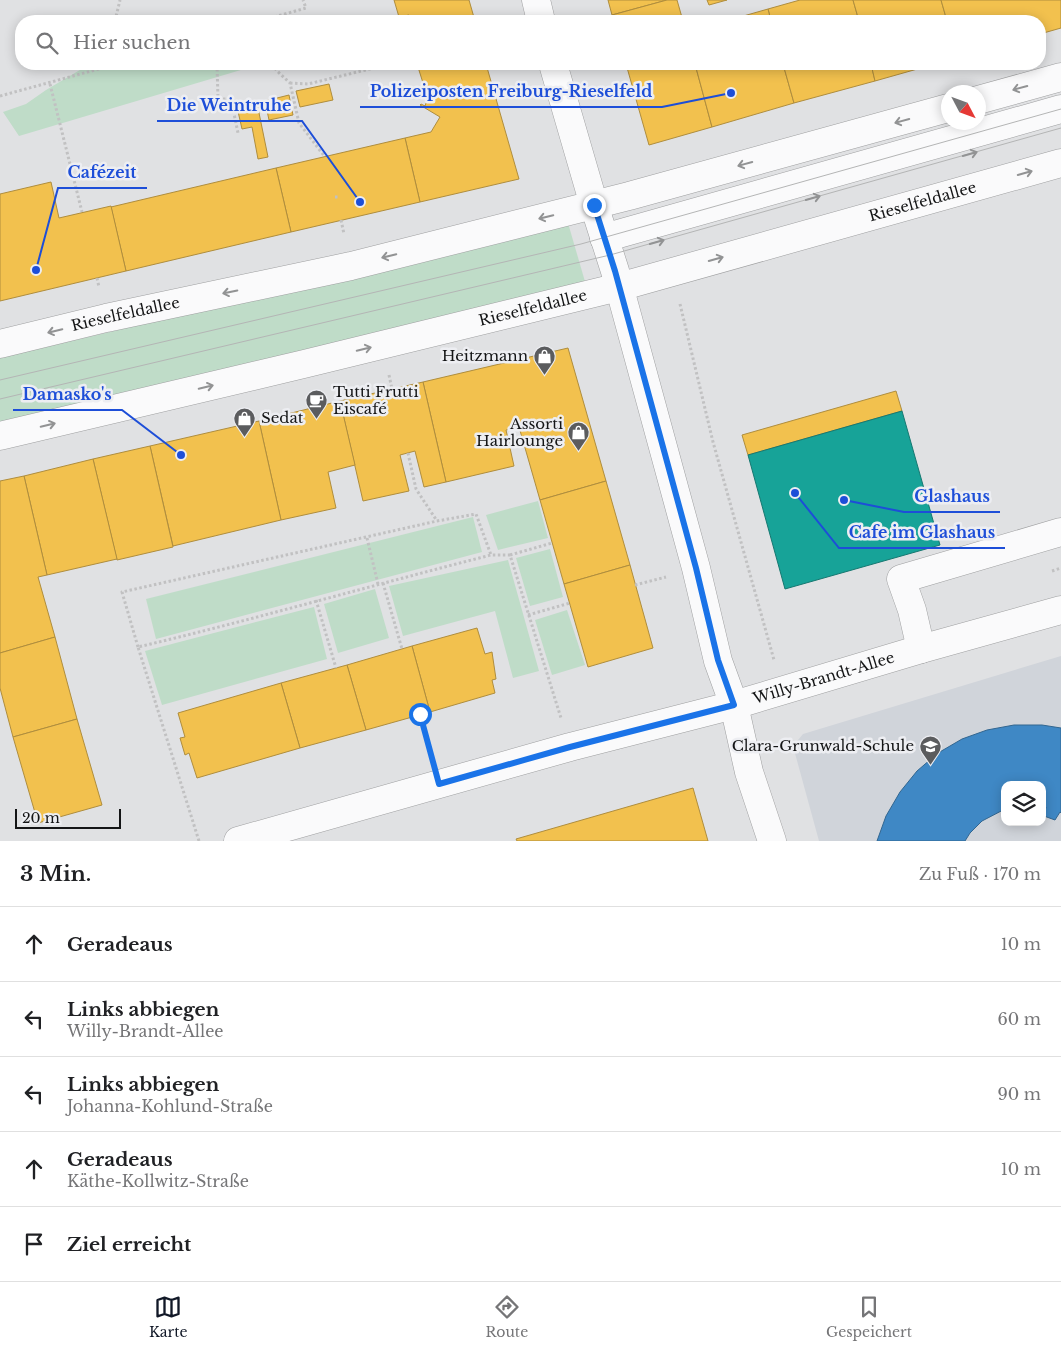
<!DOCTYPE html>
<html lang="de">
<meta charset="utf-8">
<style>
:root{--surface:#fff;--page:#f6f6f6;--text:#202124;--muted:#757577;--line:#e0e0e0;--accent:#111827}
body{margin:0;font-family:"Libre Baskerville",serif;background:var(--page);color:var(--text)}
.controls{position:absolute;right:15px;bottom:15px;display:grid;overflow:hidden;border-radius:10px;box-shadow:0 2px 12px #0003}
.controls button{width:45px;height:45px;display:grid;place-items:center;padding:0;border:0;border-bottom:1px solid var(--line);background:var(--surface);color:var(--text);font:25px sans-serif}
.compass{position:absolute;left:941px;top:85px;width:45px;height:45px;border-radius:50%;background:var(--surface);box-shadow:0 2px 12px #0003;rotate:131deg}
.scale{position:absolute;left:15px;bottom:12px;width:106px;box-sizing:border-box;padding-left:5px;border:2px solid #141516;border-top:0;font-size:14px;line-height:18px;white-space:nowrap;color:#141516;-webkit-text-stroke:4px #edeef2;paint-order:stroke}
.stop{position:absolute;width:15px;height:15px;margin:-11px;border:4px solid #1a73e8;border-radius:50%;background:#fff}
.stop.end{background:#1a73e8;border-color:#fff;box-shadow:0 1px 5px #0008}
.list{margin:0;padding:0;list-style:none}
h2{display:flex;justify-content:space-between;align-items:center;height:65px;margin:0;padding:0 20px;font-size:21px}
h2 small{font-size:16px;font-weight:400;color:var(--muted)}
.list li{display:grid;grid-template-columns:32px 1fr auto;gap:15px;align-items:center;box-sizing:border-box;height:75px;padding:0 20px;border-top:1px solid var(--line)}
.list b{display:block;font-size:19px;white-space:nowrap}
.list p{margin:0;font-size:16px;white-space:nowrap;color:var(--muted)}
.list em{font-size:16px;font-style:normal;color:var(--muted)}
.icon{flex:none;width:28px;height:28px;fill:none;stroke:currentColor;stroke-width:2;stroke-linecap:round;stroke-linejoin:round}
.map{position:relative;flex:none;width:1061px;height:841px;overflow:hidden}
.search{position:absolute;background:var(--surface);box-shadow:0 2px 12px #0003;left:15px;right:15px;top:15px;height:55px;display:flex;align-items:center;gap:12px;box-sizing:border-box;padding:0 18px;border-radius:20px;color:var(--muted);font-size:19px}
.sheet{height:440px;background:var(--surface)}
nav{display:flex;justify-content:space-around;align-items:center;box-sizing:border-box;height:70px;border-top:1px solid var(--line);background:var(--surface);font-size:14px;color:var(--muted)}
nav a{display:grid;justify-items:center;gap:2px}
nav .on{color:var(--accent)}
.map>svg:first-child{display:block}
</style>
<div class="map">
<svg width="1061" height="841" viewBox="0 0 1061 841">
<rect width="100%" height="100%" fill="#e0e1e3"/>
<path fill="#d0d4da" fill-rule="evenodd" d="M1061 656V841H819L793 746 803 734ZM1005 785H1042V822H1005Z"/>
<g fill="#bfdcc8">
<path d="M90 64H258V65L19 136 3 112 26 104 46 90Z"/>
<path d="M568 223 586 285 0 423V358Z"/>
<path d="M538 501 548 538 498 550 486 515Z"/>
<path d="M473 517 482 552 156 639 146 599Z"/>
<path d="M550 549 563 597 530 606 516 558Z"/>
<path d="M508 560 539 671 513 678 495 611 403 636 389 586Z"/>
<path d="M375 589 389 638 338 653 324 604Z"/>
<path d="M314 607 327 659 162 705 145 651Z"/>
<path d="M567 610 585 665 552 675 535 620Z"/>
</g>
<g fill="#f2c14e" stroke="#af8d3d">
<path d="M394 0H469L475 21H411L409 15 399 17Z"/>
<path d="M608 0H667L612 15Z"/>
<path d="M667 0H677L683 21H614L612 15Z"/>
<path d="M707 0H727L709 5Z"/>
<path d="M800 0H853L859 21H771L768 9Z"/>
<path d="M853 0H941L947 21H859Z"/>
<path d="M941 0H1061V28L1040 34V21H947Z"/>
<path d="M768 9 771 21H726Z"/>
<path d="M417 64H486L519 179 420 202 405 138 431 132 440 117 420 105 421 104 425 106 430 92 424 86Z"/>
<path d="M626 64H695L712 127 649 145Z"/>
<path d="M695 64H783L794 103 712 127Z"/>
<path d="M783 64H871L875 81 794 103Z"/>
<path d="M871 64H935L875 81Z"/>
<path d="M329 84 333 100 300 107 296 91Z"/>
<path d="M289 95 293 115 269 120 265 101Z"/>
<path d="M257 103 268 157 258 159 252 127 242 129 237 107Z"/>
<path d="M405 138 420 202 291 232 276 168Z"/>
<path d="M276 168 291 232 126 271 111 207Z"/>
<path d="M51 182 59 218 111 206 126 271 0 301V194Z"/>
<path d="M568 348 606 481 540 500 519 427 506 430 514 466 446 482 423 382Z"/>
<path d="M423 382 446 482 424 487 415 451 400 455 409 491 363 501 340 401Z"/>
<path d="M896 391 902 411 748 455 742 435Z"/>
<path d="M340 401 355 465 328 472 336 508 281 520 259 421Z"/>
<path d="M259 421 281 520 173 546 150 446Z"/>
<path d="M150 446 173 547 117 560 93 459Z"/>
<path d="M93 459 117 559 47 575 24 476Z"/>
<path d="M24 476 47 575 38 577 55 637 0 653V481Z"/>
<path d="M606 481 630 565 564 584 540 500Z"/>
<path d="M630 565 653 648 588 667 564 584Z"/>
<path d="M477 628 485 654 492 652 496 679 492 680 495 693 430 712 412 646Z"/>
<path d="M55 637 77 719 13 737 0 688V653Z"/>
<path d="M412 646 430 712 366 730 347 665Z"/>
<path d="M347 665 366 730 300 748 281 683Z"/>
<path d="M281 683 300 748 197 778 189 753 185 755 180 738 185 737 178 713Z"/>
<path d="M77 719 102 805 38 823 13 737Z"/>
<path d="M693 788 708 841H517L516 839Z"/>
</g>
<path fill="#3f88c5" stroke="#326690" d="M1014 725H1042L1061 728V813L1060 812 1055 820 1044 816 1046 807H1042V785H1005V809L982 821 970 833 965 841H877L886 816 900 792 917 771 938 753 962 739 987 730Z"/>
<path fill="#17a398" stroke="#167871" d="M902 411 940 545 785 589 748 455Z"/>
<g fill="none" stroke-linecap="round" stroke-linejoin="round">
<defs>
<g id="minor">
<path d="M536 0 541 21"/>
<path d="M553 64 594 205 615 271 696 568 718 661 734 705 749 772 772 841"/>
<path d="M978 100 1061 77"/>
<path d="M604 238 1061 109"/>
<path id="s1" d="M0 344 106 318 351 266 629 196 948 108"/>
<path id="s2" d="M0 436 304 364 619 287 1061 163"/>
<path d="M921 649 912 610 901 579 1061 532"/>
<path id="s3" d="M238 841 570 747 734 705 921 649 1061 610"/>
</g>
</defs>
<use href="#minor" stroke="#9e9fa0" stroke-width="29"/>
<g stroke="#c1c1c2" stroke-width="3" stroke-dasharray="2.5 2.5" stroke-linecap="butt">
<path d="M115 21 120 0"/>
<path d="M260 21 306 8 303 0"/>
<path d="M281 21 286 14"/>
<path d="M217 64 218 99H231L238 133"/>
<path d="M272 64 277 71 290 83 299 123 325 157"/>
<path d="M290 83 308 84 378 67"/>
<path d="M50 84 82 212"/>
<path d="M0 96 117 64"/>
<path d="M335 197H338"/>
<path d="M341 220 344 234"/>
<path d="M97 278 99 287"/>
<path d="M680 304 713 442 774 660"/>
<path d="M389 375 392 389"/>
<path d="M408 453 416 489 437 521"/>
<path d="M367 538 378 584"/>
<path d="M510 555 552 543"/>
<path d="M1052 571 1061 568"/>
<path d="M383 583 402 649"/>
<path d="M635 585 666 577"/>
<path d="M316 600 336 668"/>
<path d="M528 615 570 603"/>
<path d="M138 647 122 592 437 521 476 514 491 555"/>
<path d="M420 714 431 755"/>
<path d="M199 841 138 647C256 619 373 585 491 555H510L561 718"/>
</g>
<use href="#minor" stroke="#fafafb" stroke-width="28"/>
<g stroke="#b4b5b5" stroke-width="1">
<path d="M0 380 581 244 1061 109"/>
<path d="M0 399 610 255 1061 128"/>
</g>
</g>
<defs><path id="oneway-shaft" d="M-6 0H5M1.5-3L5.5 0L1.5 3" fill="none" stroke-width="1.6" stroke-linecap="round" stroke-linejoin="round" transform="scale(1.25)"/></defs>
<g stroke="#929394">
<use href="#oneway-shaft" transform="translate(1020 88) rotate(165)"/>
<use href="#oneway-shaft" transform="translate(902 121) rotate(165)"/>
<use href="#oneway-shaft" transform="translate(970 154) rotate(-16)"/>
<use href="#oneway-shaft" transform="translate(745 164) rotate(165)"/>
<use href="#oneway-shaft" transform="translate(1025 173) rotate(-16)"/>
<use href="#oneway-shaft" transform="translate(813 198) rotate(-16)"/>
<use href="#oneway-shaft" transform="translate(546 217) rotate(166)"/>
<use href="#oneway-shaft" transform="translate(657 242) rotate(-16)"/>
<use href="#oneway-shaft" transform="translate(389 256) rotate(166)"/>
<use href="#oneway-shaft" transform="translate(716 259) rotate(-16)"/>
<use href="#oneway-shaft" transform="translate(230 292) rotate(168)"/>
<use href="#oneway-shaft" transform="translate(55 331) rotate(167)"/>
<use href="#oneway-shaft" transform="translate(364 349) rotate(-14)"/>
<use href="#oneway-shaft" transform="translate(206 387) rotate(-13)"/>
<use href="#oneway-shaft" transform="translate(48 425) rotate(-13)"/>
</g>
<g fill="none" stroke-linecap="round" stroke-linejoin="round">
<path stroke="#1a73e8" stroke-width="6" d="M420 714 439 784 570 747 734 705 718 660 696 568 615 271 594 205"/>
</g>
<defs>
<symbol id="shop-pin" viewBox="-11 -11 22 30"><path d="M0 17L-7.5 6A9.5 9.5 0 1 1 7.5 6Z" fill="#5b5c5e" stroke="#edeef2"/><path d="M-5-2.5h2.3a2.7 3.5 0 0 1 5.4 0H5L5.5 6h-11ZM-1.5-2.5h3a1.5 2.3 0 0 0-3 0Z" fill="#fff"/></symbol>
<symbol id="cafe-pin" viewBox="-11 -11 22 30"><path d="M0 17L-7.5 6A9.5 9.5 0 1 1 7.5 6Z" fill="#5b5c5e" stroke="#edeef2"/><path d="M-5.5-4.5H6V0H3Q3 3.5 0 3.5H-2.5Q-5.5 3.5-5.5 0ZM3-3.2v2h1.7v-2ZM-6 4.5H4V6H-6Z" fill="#fff"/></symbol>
<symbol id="school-pin" viewBox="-11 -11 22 30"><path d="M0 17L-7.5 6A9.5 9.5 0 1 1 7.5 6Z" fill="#5b5c5e" stroke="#edeef2"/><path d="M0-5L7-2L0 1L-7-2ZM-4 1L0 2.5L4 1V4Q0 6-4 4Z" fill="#fff"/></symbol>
</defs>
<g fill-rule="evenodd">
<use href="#shop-pin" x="532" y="344" width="25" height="34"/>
<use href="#cafe-pin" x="304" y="388" width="25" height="34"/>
<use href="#shop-pin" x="232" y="406" width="25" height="34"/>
<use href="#shop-pin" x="566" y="420" width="25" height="34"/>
<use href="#school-pin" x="918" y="734" width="25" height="34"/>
</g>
<g text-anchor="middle" stroke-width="5" stroke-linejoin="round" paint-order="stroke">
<g font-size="15" fill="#141516" stroke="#edeef2">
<text dy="5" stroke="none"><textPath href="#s2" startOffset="952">Rieselfeldallee</textPath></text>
<text dy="5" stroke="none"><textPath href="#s2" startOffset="548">Rieselfeldallee</textPath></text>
<text dy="5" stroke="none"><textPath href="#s1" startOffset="129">Rieselfeldallee</textPath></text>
<text dy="5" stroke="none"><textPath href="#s3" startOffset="608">Willy-Brandt-Allee</textPath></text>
</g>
<g font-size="15" fill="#141516" stroke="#edeef2" text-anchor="end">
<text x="528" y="361">Heitzmann</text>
<text x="333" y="397" text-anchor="start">Tutti Frutti<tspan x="333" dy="17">Eiscafé</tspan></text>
<text x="261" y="423" text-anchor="start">Sedat</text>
<text x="563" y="429">Assorti<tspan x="563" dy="17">Hairlounge</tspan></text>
<text x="914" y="751">Clara-Grunwald-Schule</text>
</g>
</g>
<path fill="none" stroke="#1d4ed8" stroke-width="2" d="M731 93L662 107H360M360 202L302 121H157M36 270L58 188H147M181 455L122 410H13M844 500L904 512H1000M795 493L839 548H1005"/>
<g fill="#1d4ed8" stroke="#edeef2" stroke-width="2">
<circle cx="731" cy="93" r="5"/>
<circle cx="360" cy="202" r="5"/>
<circle cx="36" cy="270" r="5"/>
<circle cx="181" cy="455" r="5"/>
<circle cx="844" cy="500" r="5"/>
<circle cx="795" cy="493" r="5"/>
</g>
<g font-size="16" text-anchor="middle" font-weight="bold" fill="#1d4ed8" stroke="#edeef2" stroke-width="5" stroke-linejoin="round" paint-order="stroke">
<text x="511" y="97">Polizeiposten Freiburg-Rieselfeld</text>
<text x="229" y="111">Die Weintruhe</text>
<text x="102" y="178">Cafézeit</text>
<text x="67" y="400">Damasko's</text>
<text x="952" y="502">Glashaus</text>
<text x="922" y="538">Cafe im Glashaus</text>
</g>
</svg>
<div class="controls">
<button><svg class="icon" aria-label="layers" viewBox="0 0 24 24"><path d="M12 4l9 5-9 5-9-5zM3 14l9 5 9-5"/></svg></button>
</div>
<svg class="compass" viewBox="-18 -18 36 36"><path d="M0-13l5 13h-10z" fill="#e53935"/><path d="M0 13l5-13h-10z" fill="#757577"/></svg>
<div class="scale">20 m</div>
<div class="stop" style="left:420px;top:714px"></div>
<div class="stop end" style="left:594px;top:205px"></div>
<div class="search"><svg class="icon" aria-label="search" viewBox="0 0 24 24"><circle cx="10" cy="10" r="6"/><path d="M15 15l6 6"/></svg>Hier suchen</div>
</div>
<section class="sheet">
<h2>3 Min.<small>Zu Fuß · 170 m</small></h2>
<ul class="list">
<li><svg class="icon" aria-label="ahead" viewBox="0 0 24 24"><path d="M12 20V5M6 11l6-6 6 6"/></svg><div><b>Geradeaus</b></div><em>10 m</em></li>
<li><svg class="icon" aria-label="left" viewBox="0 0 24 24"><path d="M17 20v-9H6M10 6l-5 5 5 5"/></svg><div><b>Links abbiegen</b><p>Willy-Brandt-Allee</p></div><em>60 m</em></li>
<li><svg class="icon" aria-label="left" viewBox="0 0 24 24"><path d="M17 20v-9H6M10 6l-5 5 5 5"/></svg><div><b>Links abbiegen</b><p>Johanna-Kohlund-Straße</p></div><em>90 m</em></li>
<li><svg class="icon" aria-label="ahead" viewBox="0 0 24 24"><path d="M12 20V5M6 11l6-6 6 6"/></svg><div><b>Geradeaus</b><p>Käthe-Kollwitz-Straße</p></div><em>10 m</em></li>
<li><svg class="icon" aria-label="arrive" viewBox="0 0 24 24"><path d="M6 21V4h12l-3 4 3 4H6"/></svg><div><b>Ziel erreicht</b></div></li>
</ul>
</section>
<nav>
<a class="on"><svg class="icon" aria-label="map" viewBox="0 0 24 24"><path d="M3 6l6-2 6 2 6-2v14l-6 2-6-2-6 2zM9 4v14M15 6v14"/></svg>Karte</a>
<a><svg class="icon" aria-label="directions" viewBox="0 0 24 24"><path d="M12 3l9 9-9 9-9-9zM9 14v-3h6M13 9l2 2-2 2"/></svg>Route</a>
<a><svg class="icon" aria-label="saved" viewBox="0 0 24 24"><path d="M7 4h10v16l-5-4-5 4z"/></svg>Gespeichert</a>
</nav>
